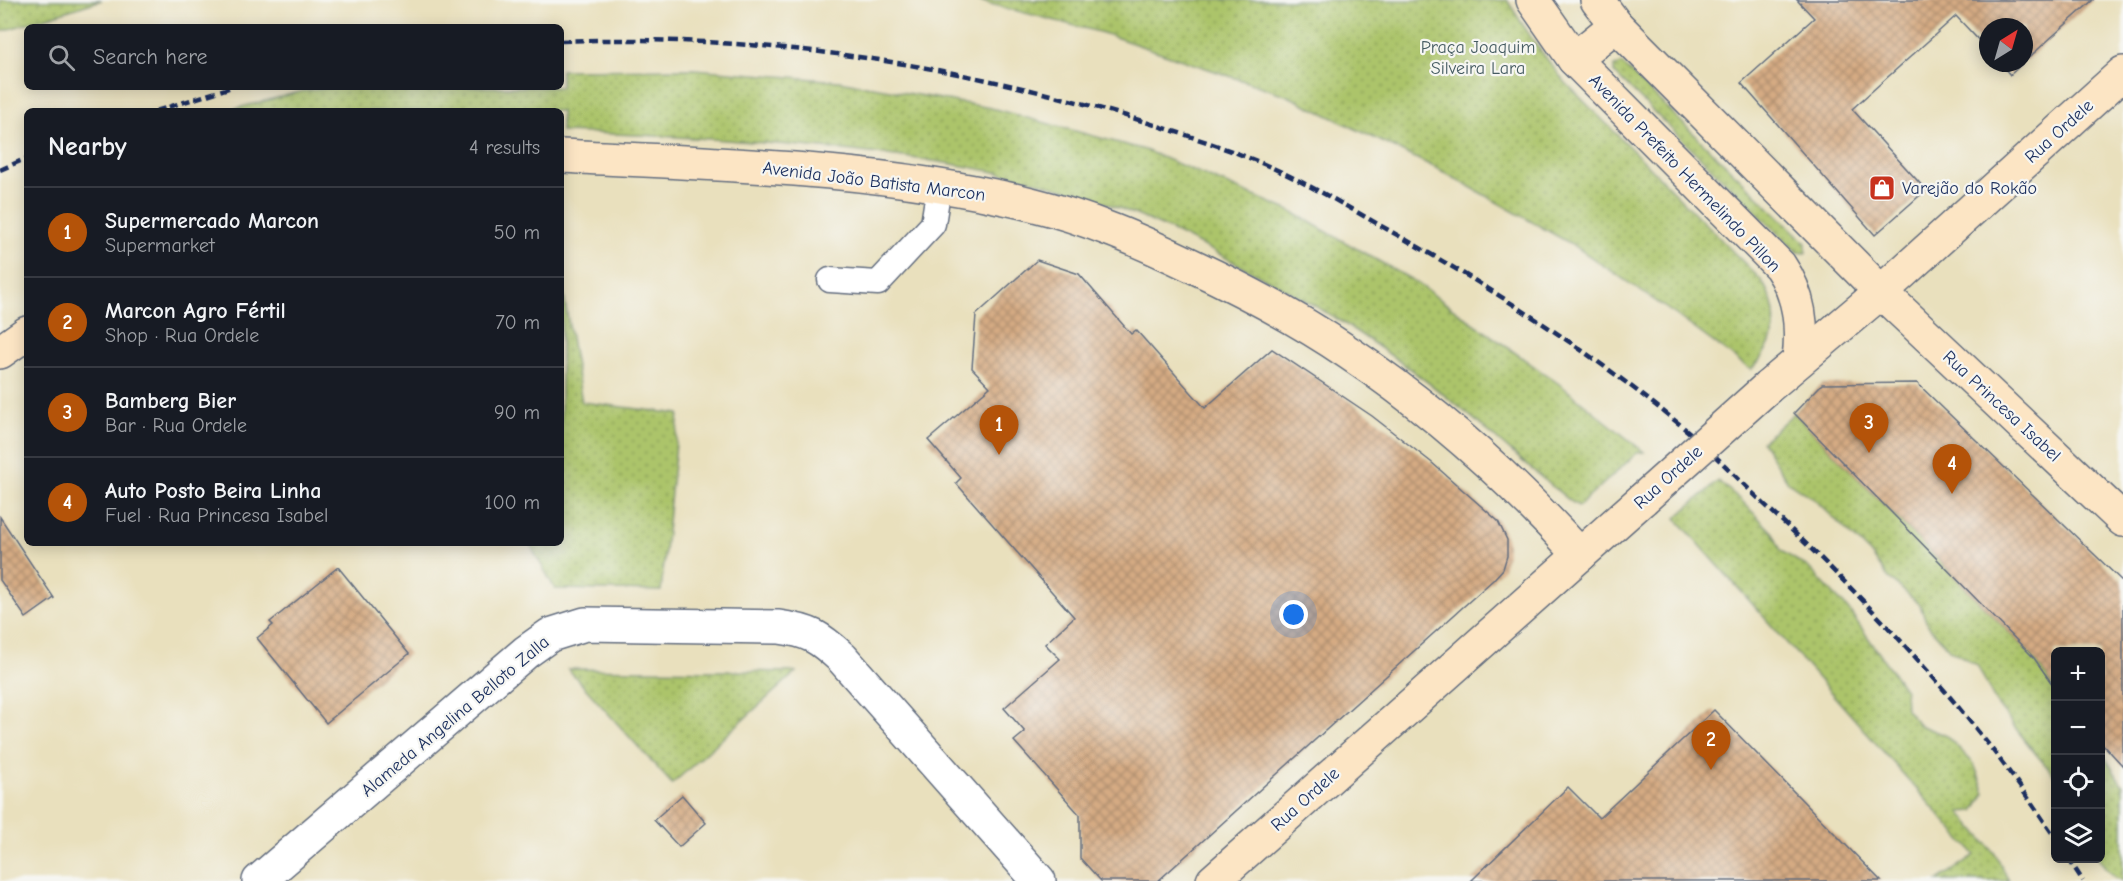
<!DOCTYPE html>
<meta charset="utf-8">
<style>
:root{--surface:#171b24;--page:#20242c;--text:#f1f3f6;--muted:#9ea1a6;--line:#363941;--accent:#b45309}
body{margin:0;font-family:"Comic Neue",sans-serif;background:var(--page);color:var(--text)}
.controls{position:absolute;right:18px;bottom:18px;display:grid;overflow:hidden;border-radius:9px;box-shadow:0 3px 15px #0003}
.controls button{width:54px;height:54px;display:grid;place-items:center;padding:0;border:0;border-bottom:2px solid var(--line);background:var(--surface);color:var(--text);font:30px sans-serif}
.compass{position:absolute;left:1979px;top:18px;width:54px;height:54px;border-radius:50%;background:var(--surface);box-shadow:0 3px 15px #0003;rotate:37deg}
.you{position:absolute;left:1294px;top:615px;width:21px;height:21px;margin:-15px;border:4px solid #fff;border-radius:50%;background:#1a73e8;box-shadow:0 0 0 9px #1a73e833}
.badge{display:grid;place-items:center;width:39px;height:39px;border-radius:50%;background:var(--accent);color:#fff;font-size:20px;font-weight:700}
.pin{position:absolute;translate:-50% -50px;filter:drop-shadow(0 2px 3px #0008)}
.pin::after{content:'';position:absolute;top:32px;width:21px;height:18px;background:inherit;clip-path:polygon(0 0,100% 0,50% 100%)}
.list{margin:0;padding:0;list-style:none}
h2{display:flex;justify-content:space-between;align-items:center;height:78px;margin:0;padding:0 24px;font-size:26px}
h2 small{font-size:20px;font-weight:400;color:var(--muted)}
.list li{display:grid;grid-template-columns:39px 1fr auto;gap:18px;align-items:center;box-sizing:border-box;height:90px;padding:0 24px;border-top:2px solid var(--line)}
.list b{display:block;font-size:22px;white-space:nowrap}
.list p{margin:0;font-size:20px;white-space:nowrap;color:var(--muted)}
.list em{font-size:20px;font-style:normal;color:var(--muted)}
.icon{flex:none;width:33px;height:33px;fill:none;stroke:currentColor;stroke-width:2;stroke-linecap:round;stroke-linejoin:round}
.map{position:relative;flex:none;width:2123px;height:881px;overflow:hidden}
.search{position:absolute;background:var(--surface);box-shadow:0 3px 15px #0003;left:24px;top:24px;width:540px;height:66px;display:flex;align-items:center;gap:15px;box-sizing:border-box;padding:0 21px;border-radius:9px;color:var(--muted);font-size:22px}
.panel{position:absolute;background:var(--surface);box-shadow:0 3px 15px #0003;left:24px;top:108px;width:540px;height:438px;border-radius:9px}
.map>svg:first-child{display:block}
</style>
<div class="map">
<svg width="2123" height="881" viewBox="0 0 2123 881">
<defs>
<pattern id="grass-dots" width="8" height="8" patternUnits="userSpaceOnUse" patternTransform="scale(1.5)"><rect width="8" height="8" fill="#acc46a"/><path d="M2 2h.1M6 6h.1" fill="none" stroke="#8ba05a" stroke-width="1.8" stroke-linecap="round"/></pattern>
<pattern id="building-cross-hatch" width="8" height="8" patternUnits="userSpaceOnUse" patternTransform="scale(1.5)"><rect width="8" height="8" fill="#d5ab83"/><path d="M0 0l8 8M0 8l8-8" fill="none" stroke="#ac8c6e"/></pattern>
</defs>
<rect width="100%" height="100%" fill="#f6f6f2"/>
<filter id="ink" filterUnits="userSpaceOnUse"><feTurbulence type="fractalNoise" baseFrequency=".0167" numOctaves="2"/><feDisplacementMap in="SourceGraphic" scale="12" xChannelSelector="R" yChannelSelector="G"/><feConvolveMatrix kernelMatrix="1 2 1 2 8 2 1 2 1" color-interpolation-filters="sRGB"/></filter>
<filter id="wash" filterUnits="userSpaceOnUse"><feTurbulence type="fractalNoise" baseFrequency=".008" numOctaves="4" result="noise"/><feDisplacementMap in="SourceGraphic" scale="24" xChannelSelector="R" yChannelSelector="G"/><feGaussianBlur stdDeviation="1.35" result="paint"/><feColorMatrix in="noise" values="0 0 0 0 0 0 0 0 0 0 0 0 0 0 0 0 0 1.4 0 .05"/><feComposite in="paint" operator="in"/></filter>
<g filter="url(#wash)">
<rect width="100%" height="100%" fill="#e9e0bd"/>
<g fill="url(#grass-dots)" stroke="#647a64" stroke-width="1.5">
<path d="M0 0H102L0 32Z"/>
<path d="M975 0H1507L1534 42 1563 80 1762 281C1782 314 1778 342 1751 370L1676 315 1573 245 1440 170 1288 96 1103 33Z"/>
<path d="M1622 64 1806 243V253L1797 252 1614 73V66Z"/>
<path d="M694 69 839 81 991 108 1145 150 1290 211 1414 281 1562 386 1644 452 1637 453 1579 506 1573 503C1538 476 1505 445 1471 417 1431 383 1389 353 1345 324 1312 303 1278 285 1243 267 1184 235 1124 206 1059 188 985 166 910 157 834 149 743 140 652 135 561 132V111H226L303 91 337 87H561V70Z"/>
<path d="M561 279 582 402 679 414 661 591 555 589 529 543H561Z"/>
<path d="M1794 413 2032 656 2055 688V776L2035 753 1996 703 1977 665 1950 650 1927 624 1920 605 1888 577 1870 553 1815 500 1788 482 1762 442Z"/>
<path d="M1718 481 1740 499 1773 533 1781 551 1808 567 1848 609 1905 690 1906 709 1919 725 1947 736 1974 764 1985 793 1974 811 1960 812 1996 855 2009 881H1937L1975 855 1676 518Z"/>
<path d="M568 669 796 672 672 784Z"/>
<path d="M2101 751 2123 786V881C2112 878 2106 868 2099 859Z"/>
</g>
<g id="blocks">
<g fill="url(#building-cross-hatch)">
<path d="M1797 0H2093L2024 62V27H1988V50L1956 16 1852 109 1926 190 1875 235 1741 83 1814 18Z"/>
<path d="M2000 63H2023L2010 75Z"/>
<path d="M1037 260 1079 274 1131 334 1136 330 1205 408 1272 349 1372 416 1431 462 1498 521 1507 540V556L1503 569 1493 580 1158 881H1101L1080 858V815L1014 741 1025 732 1004 708 1060 659 1045 644 1074 617 956 483 961 478 928 440 990 387 972 368 976 315Z"/>
<path d="M1917 383 2123 582V766L2100 741V651H2055V688L2034 658 1794 413 1822 384Z"/>
<path d="M0 517 54 598 26 618 0 580Z"/>
<path d="M338 567 409 654 326 723 257 638 273 625 270 622Z"/>
<path d="M1714 710 1881 881H1471L1568 787 1599 818Z"/>
<path d="M682 795 706 823 679 847 654 820Z"/>
</g>
</g>
</g>
<g filter="url(#ink)">
<use href="#blocks" fill-opacity="0" stroke="#636d7f" stroke-width="1.5"/>
<g fill="none" stroke-linecap="round" stroke-linejoin="round">
<defs>
<path id="lane" d="M830 280 878 283 933 224 939 186"/>
<path id="street" d="M259 881 526 652 550 635 585 624 779 627C810 631 819 637 842 658L1039 881"/>
<g id="secondary">
<path d="M1533 0 1574 59 1780 266C1800 295 1803 326 1799 360"/>
<path d="M1597 0 1616 25 1881 292 2123 520"/>
<path d="M1574 59 1616 25"/>
<path d="M561 156C717 164 877 167 1031 204 1088 218 1141 241 1195 267 1248 292 1300 320 1349 353 1433 409 1512 480 1580 555"/>
<path d="M0 352 27 333"/>
<path d="M1768 387 1881 292 2123 73"/>
<path d="M1213 881 1643 499"/>
</g>
</defs>
<use href="#lane" stroke="#636d7f" stroke-width="27"/>
<use href="#street" stroke="#636d7f" stroke-width="36"/>
<use href="#secondary" stroke="#636d7f" stroke-width="36"/>
<use href="#lane" stroke="#fff" stroke-width="24"/>
<use href="#street" stroke="#fff" stroke-width="33"/>
<use href="#secondary" stroke="#fce5c4" stroke-width="33"/>
<g stroke="#1b2f5e" stroke-width="4.5" stroke-dasharray="9 4.5" stroke-linecap="butt">
<path d="M561 41C750 34 942 61 1123 115 1171 130 1220 145 1266 165 1309 184 1351 209 1392 232 1490 287 1585 348 1673 419 1705 444 1734 475 1764 504 1872 604 1975 715 2056 839"/>
<path d="M156 111 232 87"/>
<path d="M0 170 27 158"/>
<path d="M2068 858 2083 881"/>
</g>
<defs>
<path id="secondary-bridge" d="M1643 499 1768 387"/>
</defs>
<use href="#secondary-bridge" stroke="#636d7f" stroke-width="36" stroke-linecap="butt"/>
<use href="#secondary-bridge" stroke="#fce5c4" stroke-width="33"/>
</g>
</g>
<defs>
<symbol id="shop-square" viewBox="-11 -11 22 22"><rect x="-9" y="-9" width="18" height="18" rx="4" fill="#c8321e" stroke="#f6f6f2"/><path d="M-5-2.5h2.3a2.7 3.5 0 0 1 5.4 0H5L5.5 6h-11ZM-1.5-2.5h3a1.5 2.3 0 0 0-3 0Z" fill="#fff"/></symbol>
</defs>
<g fill-rule="evenodd">
<use href="#shop-square" x="1867" y="173" width="30" height="30"/>
</g>
<g text-anchor="middle" stroke-width="4.5" stroke-linejoin="round" paint-order="stroke">
<g font-size="18" fill="#465c62" stroke="#f6f6f2">
<text x="1478" y="53">Praça Joaquim<tspan x="1478" dy="21">Silveira Lara</tspan></text>
</g>
<g font-size="18" fill="#1b2f5e" stroke="#f6f6f2">
<text transform="translate(2059 131) rotate(-42)" y="6">Rua Ordele</text>
<text transform="translate(1685 173) rotate(46)" y="6">Avenida Prefeito Hermelindo Pillon</text>
<text transform="translate(874 181) rotate(7)" y="6">Avenida João Batista Marcon</text>
<text transform="translate(2002 406) rotate(43)" y="6">Rua Princesa Isabel</text>
<text transform="translate(1668 477) rotate(-42)" y="6">Rua Ordele</text>
<text transform="translate(455 716) rotate(-40)" y="6">Alameda Angelina Belloto Zalla</text>
<text transform="translate(1305 799) rotate(-42)" y="6">Rua Ordele</text>
</g>
<g font-size="18" fill="#1b2f5e" stroke="#f6f6f2" text-anchor="start">
<text x="1902" y="194">Varejão do Rokão</text>
</g>
</g>
</svg>
<div class="controls">
<button>+</button>
<button>−</button>
<button><svg class="icon" aria-label="locate" viewBox="0 0 24 24"><circle cx="12" cy="12" r="6"/><path d="M12 2v4M12 18v4M2 12h4M18 12h4"/></svg></button>
<button><svg class="icon" aria-label="layers" viewBox="0 0 24 24"><path d="M12 4l9 5-9 5-9-5zM3 14l9 5 9-5"/></svg></button>
</div>
<svg class="compass" viewBox="-18 -18 36 36"><path d="M0-13l5 13h-10z" fill="#e53935"/><path d="M0 13l5-13h-10z" fill="#9ea1a6"/></svg>
<div class="you"></div>
<div class="pin badge" style="left:999px;top:455px">1</div>
<div class="pin badge" style="left:1711px;top:770px">2</div>
<div class="pin badge" style="left:1869px;top:453px">3</div>
<div class="pin badge" style="left:1952px;top:494px">4</div>
<div class="search"><svg class="icon" aria-label="search" viewBox="0 0 24 24"><circle cx="10" cy="10" r="6"/><path d="M15 15l6 6"/></svg>Search here</div>
<section class="panel">
<h2>Nearby<small>4 results</small></h2>
<ul class="list">
<li><span class="badge">1</span><div><b>Supermercado Marcon</b><p>Supermarket</p></div><em>50 m</em></li>
<li><span class="badge">2</span><div><b>Marcon Agro Fértil</b><p>Shop · Rua Ordele</p></div><em>70 m</em></li>
<li><span class="badge">3</span><div><b>Bamberg Bier</b><p>Bar · Rua Ordele</p></div><em>90 m</em></li>
<li><span class="badge">4</span><div><b>Auto Posto Beira Linha</b><p>Fuel · Rua Princesa Isabel</p></div><em>100 m</em></li>
</ul>
</section>
</div>
